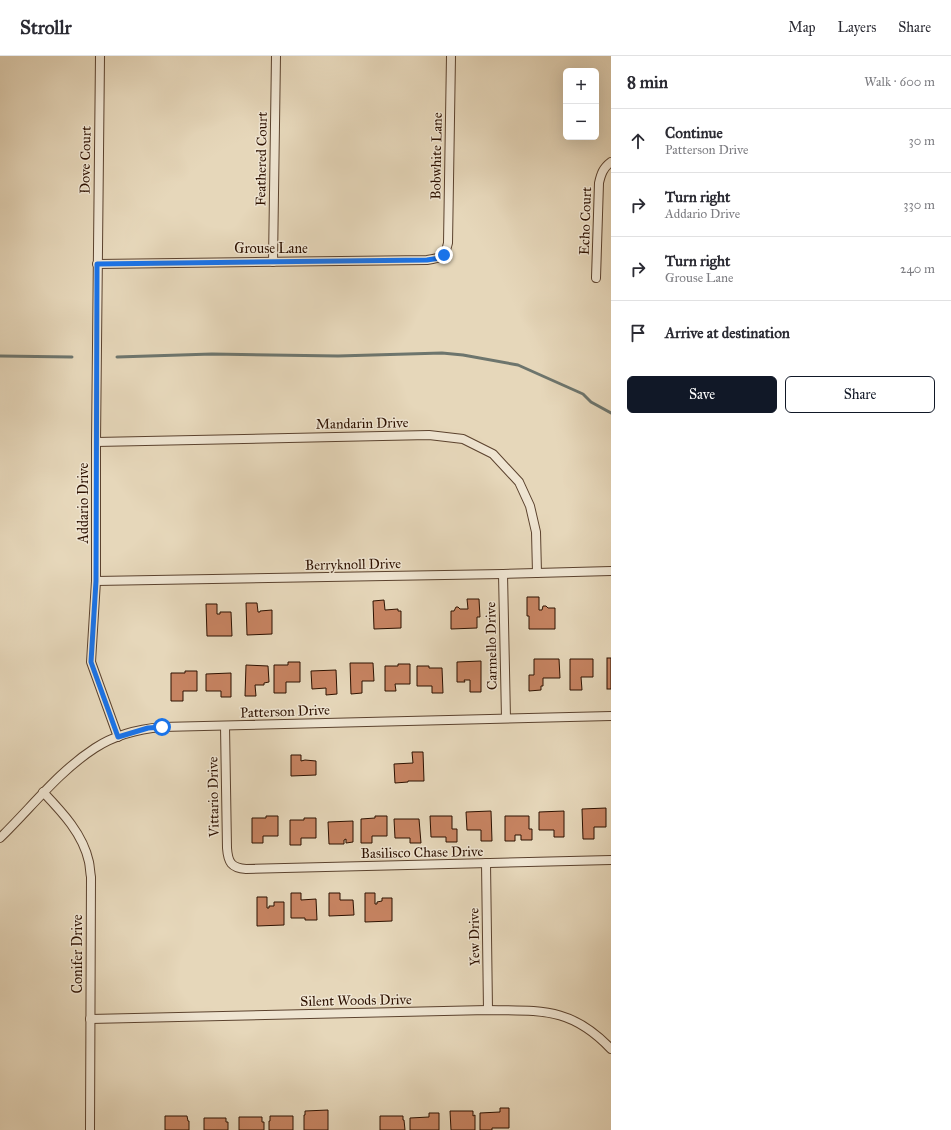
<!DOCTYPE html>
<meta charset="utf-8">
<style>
:root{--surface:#fff;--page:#f7f7f7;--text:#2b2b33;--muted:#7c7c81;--line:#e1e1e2;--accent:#111827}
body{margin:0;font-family:"IM FELL Great Primer",serif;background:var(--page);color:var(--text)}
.controls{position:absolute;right:12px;top:12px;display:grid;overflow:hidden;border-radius:6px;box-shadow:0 4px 16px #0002}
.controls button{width:36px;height:36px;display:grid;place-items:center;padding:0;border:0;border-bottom:1px solid var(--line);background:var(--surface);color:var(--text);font:20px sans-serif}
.stop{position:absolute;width:12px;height:12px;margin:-9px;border:3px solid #1a73e8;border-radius:50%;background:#fff}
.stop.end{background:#1a73e8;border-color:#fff;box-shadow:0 1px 4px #0008}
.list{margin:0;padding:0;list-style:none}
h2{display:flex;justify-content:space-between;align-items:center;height:52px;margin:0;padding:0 16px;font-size:17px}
h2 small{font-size:13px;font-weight:400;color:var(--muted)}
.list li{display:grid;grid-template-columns:26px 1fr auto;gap:12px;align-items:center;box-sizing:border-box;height:64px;padding:0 16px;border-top:1px solid var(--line)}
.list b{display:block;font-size:15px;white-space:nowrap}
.list p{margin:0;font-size:13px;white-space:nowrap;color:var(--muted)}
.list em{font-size:13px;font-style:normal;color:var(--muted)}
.actions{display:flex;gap:8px;padding:12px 16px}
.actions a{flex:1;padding:9px 0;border:1px solid var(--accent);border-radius:6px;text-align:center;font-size:14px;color:var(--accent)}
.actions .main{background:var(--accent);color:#fff}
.icon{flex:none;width:22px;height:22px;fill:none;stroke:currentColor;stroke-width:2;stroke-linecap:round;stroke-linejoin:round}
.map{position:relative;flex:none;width:611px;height:1074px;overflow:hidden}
header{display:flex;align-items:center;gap:24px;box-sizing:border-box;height:56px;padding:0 20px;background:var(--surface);border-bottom:1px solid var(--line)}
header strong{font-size:19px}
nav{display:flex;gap:22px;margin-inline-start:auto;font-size:14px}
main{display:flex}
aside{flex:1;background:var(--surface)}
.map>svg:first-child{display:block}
</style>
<header>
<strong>Strollr</strong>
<nav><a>Map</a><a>Layers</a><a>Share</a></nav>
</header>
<main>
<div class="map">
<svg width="611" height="1074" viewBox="0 0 611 1074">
<rect width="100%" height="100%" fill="#e6d7ba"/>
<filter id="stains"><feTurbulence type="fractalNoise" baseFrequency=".005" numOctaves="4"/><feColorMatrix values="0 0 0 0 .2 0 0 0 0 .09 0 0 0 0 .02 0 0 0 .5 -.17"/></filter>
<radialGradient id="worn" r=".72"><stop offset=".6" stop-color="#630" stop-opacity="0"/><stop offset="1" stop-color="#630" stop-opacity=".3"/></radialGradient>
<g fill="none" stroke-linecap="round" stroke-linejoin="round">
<g stroke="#6d756d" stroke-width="3">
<path d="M0 300 72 301"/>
<path d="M117 301 212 298 338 300 442 297 463 299 518 309 583 338 591 346 611 357"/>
</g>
</g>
<g fill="#c68361" stroke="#2d1100">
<path d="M527 541H539V554H542L543 550H546L548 552H555V573H529V560H527Z"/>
<path d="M467 543H479L480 561H477V572L451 573V555H454L456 551H458L460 553H468Z"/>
<path d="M384 544 385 554 398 553V555H401V572L374 573 373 545Z"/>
<path d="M246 547H257L258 556H260V555L272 554V578L247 579Z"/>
<path d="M206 548H217V558H220V556H231L232 580H207Z"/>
<rect x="607" y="602" width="4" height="31"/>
<path d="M534 603H559L560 622H543V630H541V634L529 635V619H534Z"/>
<path d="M570 603H593V621H581L582 634H570Z"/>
<path d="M481 605V636H470V624H464L465 626H457V606Z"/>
<path d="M288 606H300V626H286V637H274V609H288Z"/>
<path d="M350 607H373L374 625H362V637L351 638Z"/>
<path d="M398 608H410V628H395L396 635H385V610H398Z"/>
<path d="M246 609 268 610 269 626 264 627V629H255L256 640H245Z"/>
<path d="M417 610H429V612H442L443 637H432V630H417Z"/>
<path d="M336 614 337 638 326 639V632L312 633 311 615Z"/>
<path d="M185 615H197V635H183V645H171V617H185Z"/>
<path d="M231 617V641H221V635H206V618Z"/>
<path d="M412 696H423L424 725H408V726L395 727 394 708 413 707Z"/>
<path d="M291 699H301V705L305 704 316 705V719L291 720Z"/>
<path d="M606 752V771H594V783H583L582 753Z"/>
<path d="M491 755 492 785H481V774H467L466 756Z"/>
<path d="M564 755V781H554V774H539V756Z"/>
<path d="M266 760H278V780H263V787H252V762H266Z"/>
<path d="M375 760H387V780H372V787H361V763L375 762Z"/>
<path d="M430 760H452V773H457V786H446V781H431Z"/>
<path d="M505 760H529V773H532V784H521V779H515V785H505Z"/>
<path d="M304 762H316V782H301V789H290V764H304Z"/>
<path d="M394 763H419L421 787H410V782H395Z"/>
<path d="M353 765V786L346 787V783L344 784V788H329L328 766Z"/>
<path d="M291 837H301V844L316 843 317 864H305V862H291Z"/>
<path d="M329 837H340V844H353L354 859 329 860Z"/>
<path d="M365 837H375V848H377V846L382 845V842H392V865L365 866Z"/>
<path d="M257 841H267V852H269V850H274V846H284V869L257 870Z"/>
<path d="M500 1052H509V1072H492V1074H480V1057L500 1056Z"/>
<path d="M328 1054V1074H304V1059H305V1055Z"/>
<path d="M450 1055H473V1060L475 1059V1074H451Z"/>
<path d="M429 1057H439V1074H410V1062L429 1061Z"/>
<path d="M165 1060H187L188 1065H189V1074H165Z"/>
<path d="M270 1060H293V1074H269V1065H270Z"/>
<path d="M380 1060H403V1064H404L405 1074H380Z"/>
<path d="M239 1061H262V1066H264V1074H239Z"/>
<path d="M204 1062H226V1066H228V1074H204Z"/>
</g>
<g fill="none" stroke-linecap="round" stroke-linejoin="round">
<defs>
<g id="minor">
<path d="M100 0 96 386V525L91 606 118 681"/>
<path d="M273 206 276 0"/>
<path d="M97 208 427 204C441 202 445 201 448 187L451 0"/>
<path d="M596 222 599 127C601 118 603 112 611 106"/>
<path d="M96 386 429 379 463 383 493 398 519 426 530 450 536 476 537 517"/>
<path d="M503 518 506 662"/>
<path d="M96 525 503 518 611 515"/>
<path d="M225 670 227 792C228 806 231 812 246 813L611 804"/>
<path d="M43 736C62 756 83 778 89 806 90 811 90 816 91 821L90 1074"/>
<path d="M0 782C32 751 58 716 95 692 115 679 139 673 162 671L611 660"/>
<path d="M486 807 488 954"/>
<path d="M90 963 488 954C542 955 571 951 611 993"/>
</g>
</defs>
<use href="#minor" stroke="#5b422e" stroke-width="10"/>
<use href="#minor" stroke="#efe5d2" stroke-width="8"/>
</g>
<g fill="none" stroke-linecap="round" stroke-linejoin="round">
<path stroke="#1a73e8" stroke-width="5" d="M162 671 148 672 118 681 91 606 96 525 97 208 427 204 440 202 444 199"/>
</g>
<g text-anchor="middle" stroke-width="3" stroke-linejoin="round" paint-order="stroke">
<g font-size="14" fill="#2d1100" stroke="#efe5d2">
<text transform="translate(436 100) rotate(-89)" y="5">Bobwhite Lane</text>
<text transform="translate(261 103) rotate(-89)" y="5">Feathered Court</text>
<text transform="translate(85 104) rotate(-89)" y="5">Dove Court</text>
<text transform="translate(585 165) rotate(-88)" y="5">Echo Court</text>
<text x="271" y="197">Grouse Lane</text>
<text transform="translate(362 367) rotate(-1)" y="5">Mandarin Drive</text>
<text transform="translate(83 447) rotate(-90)" y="5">Addario Drive</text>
<text transform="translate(353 508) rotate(-1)" y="5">Berryknoll Drive</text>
<text transform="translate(491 590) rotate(-91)" y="5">Carmello Drive</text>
<text transform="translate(285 655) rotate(-2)" y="5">Patterson Drive</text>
<text transform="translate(213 741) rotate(-91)" y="5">Vittario Drive</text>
<text transform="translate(422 796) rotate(-1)" y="5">Basilisco Chase Drive</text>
<text transform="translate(474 881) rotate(-91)" y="5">Yew Drive</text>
<text transform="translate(77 898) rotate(-90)" y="5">Conifer Drive</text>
<text transform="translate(356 944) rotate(-1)" y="5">Silent Woods Drive</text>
</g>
</g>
<rect width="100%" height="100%" filter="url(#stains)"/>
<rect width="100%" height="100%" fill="url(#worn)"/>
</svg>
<div class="controls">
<button>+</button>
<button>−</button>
</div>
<div class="stop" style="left:162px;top:671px"></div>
<div class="stop end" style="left:444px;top:199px"></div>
</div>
<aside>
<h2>8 min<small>Walk · 600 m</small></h2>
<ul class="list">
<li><svg class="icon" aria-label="ahead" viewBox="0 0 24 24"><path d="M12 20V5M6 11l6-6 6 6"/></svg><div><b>Continue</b><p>Patterson Drive</p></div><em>30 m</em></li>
<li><svg class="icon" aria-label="right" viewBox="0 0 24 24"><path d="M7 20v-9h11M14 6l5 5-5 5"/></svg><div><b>Turn right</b><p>Addario Drive</p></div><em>330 m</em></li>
<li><svg class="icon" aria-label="right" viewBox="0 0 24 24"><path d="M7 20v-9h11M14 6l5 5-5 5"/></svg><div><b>Turn right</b><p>Grouse Lane</p></div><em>240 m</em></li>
<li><svg class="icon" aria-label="arrive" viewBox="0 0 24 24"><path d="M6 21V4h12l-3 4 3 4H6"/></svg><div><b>Arrive at destination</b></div></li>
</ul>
<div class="actions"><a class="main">Save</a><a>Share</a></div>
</aside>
</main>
